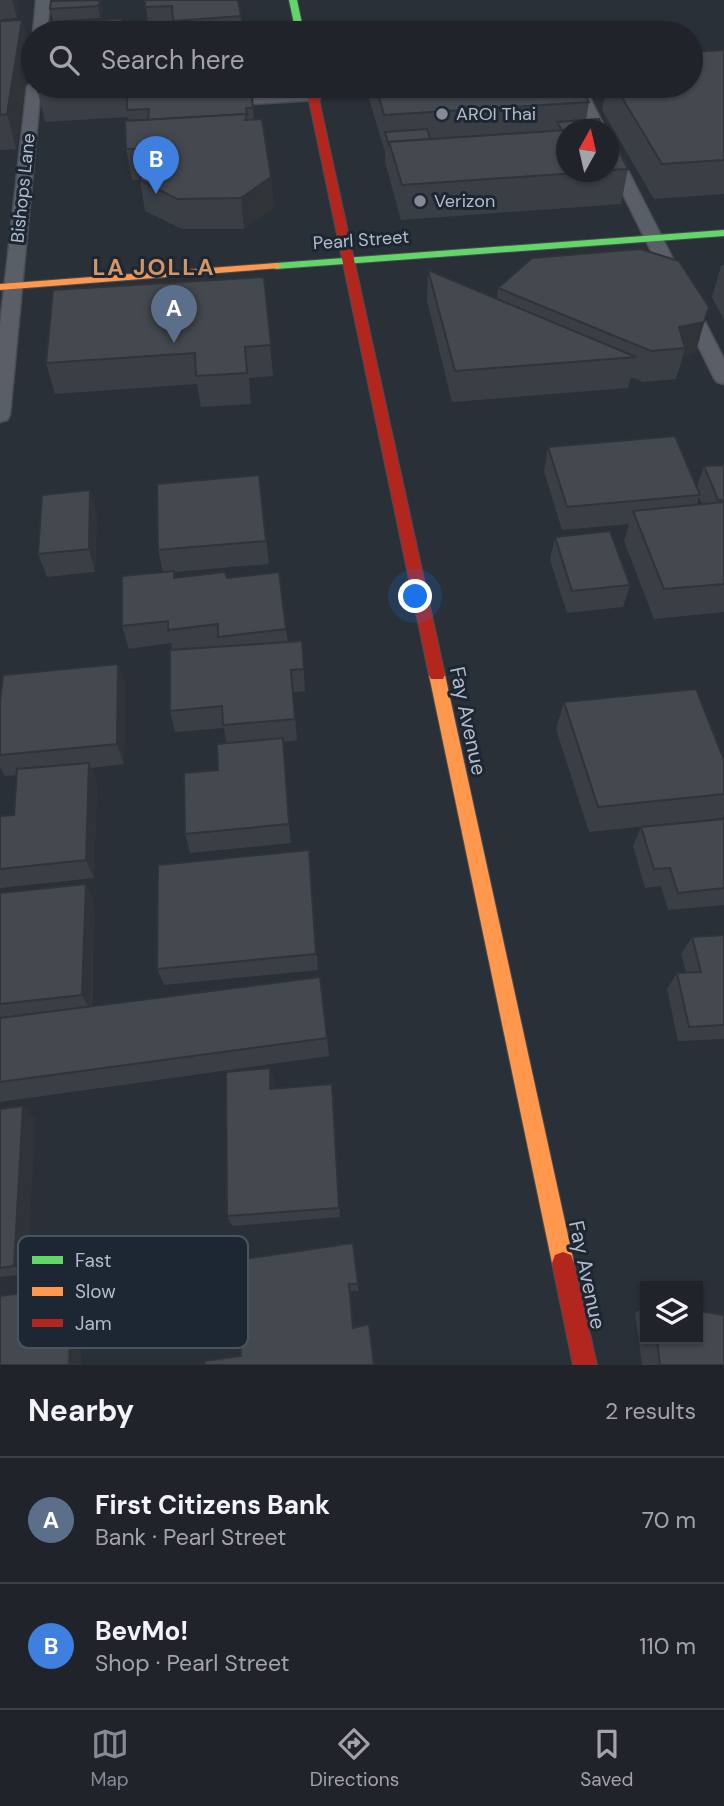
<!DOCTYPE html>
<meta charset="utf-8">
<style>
:root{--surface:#20242a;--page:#2d3036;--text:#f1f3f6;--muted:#a2a4a8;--line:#3d4147;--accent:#848b96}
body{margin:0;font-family:"DM Sans",sans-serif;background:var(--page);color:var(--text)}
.controls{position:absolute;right:21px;bottom:21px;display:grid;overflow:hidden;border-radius:0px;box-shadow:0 2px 5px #0004}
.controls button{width:63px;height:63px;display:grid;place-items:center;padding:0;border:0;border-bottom:2px solid var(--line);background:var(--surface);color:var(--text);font:35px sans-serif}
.compass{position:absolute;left:556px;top:119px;width:63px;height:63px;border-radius:50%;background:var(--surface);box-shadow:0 2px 5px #0004;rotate:8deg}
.you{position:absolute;left:416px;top:597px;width:24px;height:24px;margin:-18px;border:5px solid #fff;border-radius:50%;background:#1a73e8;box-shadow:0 0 0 10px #1a73e833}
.badge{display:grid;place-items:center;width:46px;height:46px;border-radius:50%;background:var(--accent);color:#fff;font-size:23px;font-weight:700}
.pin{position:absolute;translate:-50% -58px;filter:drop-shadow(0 2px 4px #0008)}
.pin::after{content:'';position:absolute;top:37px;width:24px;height:21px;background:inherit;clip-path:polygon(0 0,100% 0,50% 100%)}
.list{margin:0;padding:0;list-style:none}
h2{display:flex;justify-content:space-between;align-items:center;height:91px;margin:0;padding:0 28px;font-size:30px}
h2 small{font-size:23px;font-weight:400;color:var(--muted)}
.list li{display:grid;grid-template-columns:46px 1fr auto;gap:21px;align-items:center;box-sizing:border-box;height:126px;padding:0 28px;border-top:2px solid var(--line)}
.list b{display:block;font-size:26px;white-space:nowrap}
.list p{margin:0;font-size:23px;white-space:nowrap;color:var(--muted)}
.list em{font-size:23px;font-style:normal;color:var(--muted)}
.icon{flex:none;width:38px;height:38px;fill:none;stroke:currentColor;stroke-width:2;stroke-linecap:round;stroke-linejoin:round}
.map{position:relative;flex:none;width:724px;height:1365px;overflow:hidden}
.search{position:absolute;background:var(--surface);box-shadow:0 2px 5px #0004;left:21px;right:21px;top:21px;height:77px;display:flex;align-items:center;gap:18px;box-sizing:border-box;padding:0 24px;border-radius:38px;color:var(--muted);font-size:26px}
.sheet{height:343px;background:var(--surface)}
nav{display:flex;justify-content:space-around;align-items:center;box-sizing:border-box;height:98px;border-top:2px solid var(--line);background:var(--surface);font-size:19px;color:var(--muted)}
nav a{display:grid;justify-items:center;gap:4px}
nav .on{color:var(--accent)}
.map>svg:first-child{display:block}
</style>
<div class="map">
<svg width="724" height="1365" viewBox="0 0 724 1365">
<rect width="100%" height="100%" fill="#2a3038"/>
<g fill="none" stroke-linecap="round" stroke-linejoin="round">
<defs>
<g id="lane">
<path d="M36 0H50L47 33H33Z"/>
<path d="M33 82V86H41L10 415 7 420 0 422V325L27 86Z"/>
<path d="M570 86H584L606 130H591Z"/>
<path d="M314 93 319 94 321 97 319 100 231 105 224 101 231 97Z"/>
<path d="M608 142 616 147 724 359V384L717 382 714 378 608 164Z"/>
</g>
<g id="fast">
<path d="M289 0H297L304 33H296Z"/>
<path d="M724 230V236L276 269 270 266 276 263Z"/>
</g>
<g id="slow">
<path d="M276 263 282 266 280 268 0 290V284Z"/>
<path d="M437 669 443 671 445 675 574 1263 571 1271 563 1274 555 1271 552 1263 429 675 431 671Z"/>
</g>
<g id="jam">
<path d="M306 86H316L445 675 443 679H431L429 675Z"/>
<path d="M563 1252 571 1255 574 1263 597 1365H573L552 1263 555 1255Z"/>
</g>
</defs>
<use href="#lane" stroke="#484c53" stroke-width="3"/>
<use href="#fast" stroke="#484c53" stroke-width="2"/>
<use href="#slow" stroke="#484c53" stroke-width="2"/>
<use href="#jam" stroke="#484c53" stroke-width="2"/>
<use href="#lane" fill="#5a5e66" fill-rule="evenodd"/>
<use href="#fast" fill="#63d668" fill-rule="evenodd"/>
<use href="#slow" fill="#ff974d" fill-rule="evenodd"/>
<use href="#jam" fill="#b3261e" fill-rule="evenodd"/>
</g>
<g fill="#3a3f45" fill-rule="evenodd">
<path d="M0 0H19L17 18 2 19 3 21 22 20 30 53 16 149 0 150Z"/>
<path d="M101 0 103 11 100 18 53 21 50 9Z"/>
<path d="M145 0 241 16 242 33H174V28L149 29Z"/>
<path d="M724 50V194L654 199 602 110 607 86H691Z"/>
<path d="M39 86H205V89L251 87 254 119 271 177 274 208 244 229H182L145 211 140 180H132L126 149 129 121 128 117 45 122 38 92Z"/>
<path d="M369 86H581L589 102 586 120 566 172H608V131L628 169 621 204 401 220 385 162V149H384L369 99Z"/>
<path d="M724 265V320L712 297 721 266Z"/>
<path d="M428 270 497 298 498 288 700 338 695 353 683 356 676 379 643 382 631 377 628 388 452 402 427 301Z"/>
<path d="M264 277 273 376 249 378 251 404 201 407 197 384 55 394 46 363Z"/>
<path d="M548 447 697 487 704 466 724 465V612L654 619 624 541 629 524 562 530 544 471ZM699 497 702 504 697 505Z"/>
<path d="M259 475 269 564 174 572 175 578H227L286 629 288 642 302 641 305 691 293 692 297 740 283 742 291 843 190 853 185 834 218 770 226 743 224 728 175 732 170 711 172 650 171 643 129 649 122 626 163 572 158 550Z"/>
<path d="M97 514 95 572 47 577 38 554Z"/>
<path d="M555 537 630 585 623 607 567 613 550 560Z"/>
<path d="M118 664 125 685 124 764 91 768 97 783 94 878 0 888V816L14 815 17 775 5 776 0 767V703Z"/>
<path d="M564 702 724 760V815L722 818 589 832 556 729Z"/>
<path d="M724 819V905L668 910 661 886 645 888 633 846 641 827Z"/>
<path d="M309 850 318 970 164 985 157 969Z"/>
<path d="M86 884 94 902 92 1006 327 1038 329 1056 0 1102V893Z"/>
<path d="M724 935V1039L678 1041 667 989 677 973H686L681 954 692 937Z"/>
<path d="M270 1068 274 1081V1089L332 1084 340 1217 232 1226 227 1216Z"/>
<path d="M0 1109 35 1119 27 1274 0 1277Z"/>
<path d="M237 1260 358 1284V1291H350L353 1328 241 1356Z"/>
<path d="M645 1307V1339H698L724 1365H642L635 1313Z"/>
</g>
<g fill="#303338">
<path d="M12 0H19L17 18Z"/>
<path d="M101 0 103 11 100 18 98 6Z"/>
<path d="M22 20 30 53 16 149 7 114Z"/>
<path d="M271 177 274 208 244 229 241 198Z"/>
<path d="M709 307 695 353 683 356 685 348 679 327Z"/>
<path d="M90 490 97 514 95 572 89 549Z"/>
<path d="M118 664 125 685 124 764 117 744Z"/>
<path d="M283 738 285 758 291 843 289 824Z"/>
<path d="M89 763 97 783 94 878 86 860Z"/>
<path d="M86 884 94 902 91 1011 82 995Z"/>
<path d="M270 1068 274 1081V1102L270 1089Z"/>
<path d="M23 1106 35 1119 27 1274 14 1266Z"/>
<path d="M72 1286 83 1293 81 1365H69Z"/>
</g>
<g fill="#444950" stroke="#303338" stroke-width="2">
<path d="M101 0 98 6 50 9 51 1Z"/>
<path d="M145 0H238L241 16 173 21 172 6 145 7Z"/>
<path d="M122 19 121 33H47L48 23Z"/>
<path d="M22 20 7 114 0 115V21Z"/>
<path d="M724 50V160L662 164 615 86H691V52Z"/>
<path d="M39 86H142L38 92Z"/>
<path d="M376 86H581L589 102 384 115Z"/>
<path d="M251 87 253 108H246L247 114 148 120 149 109 127 110V94Z"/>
<path d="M247 114 245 120 262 119 271 177 241 198 177 199 140 180 143 149H126L125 121Z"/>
<path d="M599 119 603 128 562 130 557 122Z"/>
<path d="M606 127 608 130H575Z"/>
<path d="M427 129 430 139 389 142V146L385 132Z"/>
<path d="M566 130V172H592L402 185 389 142Z"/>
<path d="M608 131 628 169 608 170Z"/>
<path d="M640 249 679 261 709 307 704 322 679 327 685 348 651 351 498 288 532 258Z"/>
<path d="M428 270 636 357 455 371Z"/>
<path d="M264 277 271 345 245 347 247 373 196 376 195 353 46 363 53 290Z"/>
<path d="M675 436 700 495 567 507 548 447Z"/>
<path d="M724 465V500H718L704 466Z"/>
<path d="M259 475 266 541 158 550 157 484Z"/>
<path d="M90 490 89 549 38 554 42 495Z"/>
<path d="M724 502V584L664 589 633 511Z"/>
<path d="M610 531 630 585 572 591 555 537Z"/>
<path d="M174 571V578L225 572 227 578 279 572 286 629 218 637V624L168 630V621L122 626V576Z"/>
<path d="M302 641 304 669 291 670 295 719 223 725 222 706 170 711V650Z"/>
<path d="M118 664 117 744 0 755V703L3 675Z"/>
<path d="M696 689 724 760V794L598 807 564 702Z"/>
<path d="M283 738 289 824 185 834 184 773 218 770 217 744Z"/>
<path d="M89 763 86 860 0 869V816L14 815 17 769Z"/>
<path d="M724 819V888L678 893 670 868 654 869 641 827Z"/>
<path d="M309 850 316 954 157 969 158 865Z"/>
<path d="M86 884 82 995 0 1004V893Z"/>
<path d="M724 935V1025L689 1027 677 973 701 972 692 937Z"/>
<path d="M320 977 327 1038 0 1082V1018Z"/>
<path d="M270 1068V1089L332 1084 339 1208 227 1216 226 1072Z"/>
<path d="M23 1106 14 1266 0 1268V1109Z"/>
<path d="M353 1243 358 1284H349L353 1328 369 1324 374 1365H205L204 1361 241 1356 237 1260Z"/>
<path d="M72 1286 69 1365H0V1296Z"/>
<path d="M698 1311 724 1315V1365H660L657 1339H698Z"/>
</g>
<g fill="#848b96" stroke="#1d2633" stroke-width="2.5">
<circle cx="442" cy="114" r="7"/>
<circle cx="420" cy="201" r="7"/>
</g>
<g text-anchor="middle" stroke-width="6" stroke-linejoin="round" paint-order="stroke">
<g font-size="18" fill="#b4bcc9" stroke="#1d2633" text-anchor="start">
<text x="456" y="120">AROI Thai</text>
<text x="434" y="207">Verizon</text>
</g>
<g font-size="18" fill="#b4bcc9" stroke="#1d2633">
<text transform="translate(23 188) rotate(-84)" y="6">Bishops Lane</text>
<text transform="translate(361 240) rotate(-4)" y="6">Pearl Street</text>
</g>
<g font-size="21" fill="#b4bcc9" stroke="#1d2633">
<text transform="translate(468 721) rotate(78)" y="7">Fay Avenue</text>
<text transform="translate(587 1275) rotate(78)" y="7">Fay Avenue</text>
</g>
<g font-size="23" font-weight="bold" letter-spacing="2" fill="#d59563" stroke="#1d2633">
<text x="154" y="275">LA JOLLA</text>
</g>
</g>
<rect x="18" y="1236" width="230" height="112" rx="10" fill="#1d2633" stroke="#4a5360" stroke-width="2"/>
<rect x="32" y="1256" width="31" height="8" fill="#63d668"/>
<rect x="32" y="1287" width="31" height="9" fill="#ff974d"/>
<rect x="32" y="1319" width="31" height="8" fill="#b3261e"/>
<g font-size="19" fill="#b4bcc9">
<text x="75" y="1267">Fast</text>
<text x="75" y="1298">Slow</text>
<text x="75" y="1330">Jam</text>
</g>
</svg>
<div class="controls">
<button><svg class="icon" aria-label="layers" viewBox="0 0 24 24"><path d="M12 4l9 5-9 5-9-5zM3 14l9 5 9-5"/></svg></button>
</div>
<svg class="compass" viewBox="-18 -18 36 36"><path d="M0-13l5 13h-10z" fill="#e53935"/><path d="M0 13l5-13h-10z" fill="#a2a4a8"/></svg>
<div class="you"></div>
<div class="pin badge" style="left:174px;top:343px;background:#5c6f8a">A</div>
<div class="pin badge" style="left:156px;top:194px;background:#3f7fe0">B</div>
<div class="search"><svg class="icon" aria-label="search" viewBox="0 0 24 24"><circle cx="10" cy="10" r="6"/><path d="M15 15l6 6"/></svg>Search here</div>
</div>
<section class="sheet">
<h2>Nearby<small>2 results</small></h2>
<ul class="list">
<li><span class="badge" style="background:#5c6f8a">A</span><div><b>First Citizens Bank</b><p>Bank · Pearl Street</p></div><em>70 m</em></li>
<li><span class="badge" style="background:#3f7fe0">B</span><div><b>BevMo!</b><p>Shop · Pearl Street</p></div><em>110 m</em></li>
</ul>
</section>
<nav>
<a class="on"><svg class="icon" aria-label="map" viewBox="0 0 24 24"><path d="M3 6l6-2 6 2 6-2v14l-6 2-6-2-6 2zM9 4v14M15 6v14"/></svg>Map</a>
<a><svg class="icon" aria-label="directions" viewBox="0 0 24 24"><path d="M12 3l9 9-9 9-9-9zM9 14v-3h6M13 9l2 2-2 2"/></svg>Directions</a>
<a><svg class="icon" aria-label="saved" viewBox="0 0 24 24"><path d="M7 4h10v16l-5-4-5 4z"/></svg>Saved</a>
</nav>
